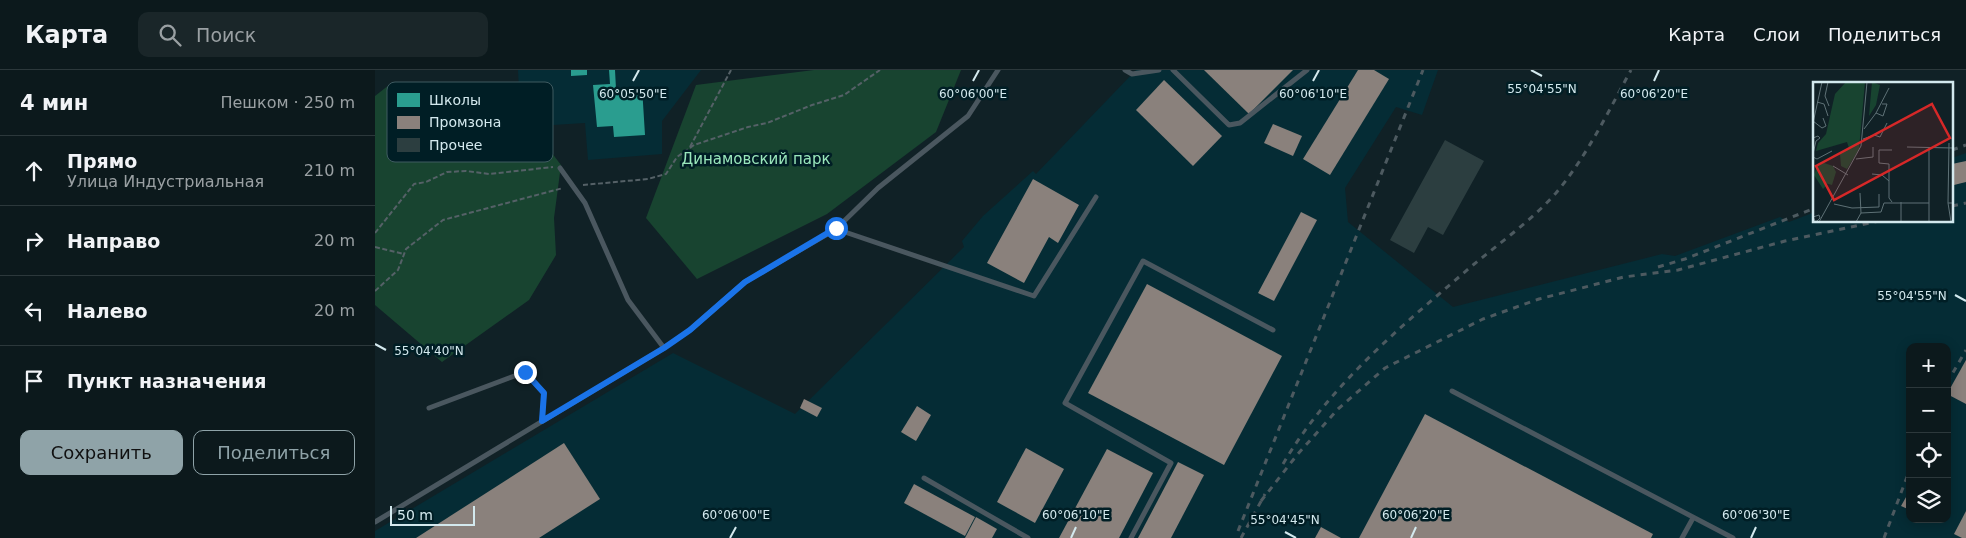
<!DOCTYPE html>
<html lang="ru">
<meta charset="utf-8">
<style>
:root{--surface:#0c191c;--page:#1a2629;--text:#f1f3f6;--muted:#9aa0a3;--line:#2c383b;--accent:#8fa3a8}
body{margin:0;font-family:"DejaVu Sans",sans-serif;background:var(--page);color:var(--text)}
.controls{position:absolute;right:15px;bottom:15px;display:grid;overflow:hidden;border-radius:10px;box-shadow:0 2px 12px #0003}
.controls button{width:45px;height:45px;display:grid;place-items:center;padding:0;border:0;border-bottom:1px solid var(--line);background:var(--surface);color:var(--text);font:25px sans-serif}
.scale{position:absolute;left:15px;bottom:12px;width:85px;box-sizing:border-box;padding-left:5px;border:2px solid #d3e9ee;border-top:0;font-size:14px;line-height:18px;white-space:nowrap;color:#d3e9ee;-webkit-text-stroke:4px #001e25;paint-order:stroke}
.stop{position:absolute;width:15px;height:15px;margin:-11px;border:4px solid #1a73e8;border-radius:50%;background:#fff}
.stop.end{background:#1a73e8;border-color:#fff;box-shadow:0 1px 5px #0008}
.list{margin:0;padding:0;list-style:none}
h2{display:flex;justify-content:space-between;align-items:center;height:65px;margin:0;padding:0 20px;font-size:21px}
h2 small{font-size:16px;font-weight:400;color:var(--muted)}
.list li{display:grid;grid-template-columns:32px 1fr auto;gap:15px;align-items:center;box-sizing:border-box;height:70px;padding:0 20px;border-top:1px solid var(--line)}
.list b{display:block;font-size:19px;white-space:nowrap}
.list p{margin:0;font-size:16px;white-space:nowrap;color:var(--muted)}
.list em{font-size:16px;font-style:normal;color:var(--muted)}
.actions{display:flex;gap:10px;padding:15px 20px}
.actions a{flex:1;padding:11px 0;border:1px solid var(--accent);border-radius:10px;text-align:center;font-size:18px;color:var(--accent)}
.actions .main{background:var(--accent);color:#111}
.icon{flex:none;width:28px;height:28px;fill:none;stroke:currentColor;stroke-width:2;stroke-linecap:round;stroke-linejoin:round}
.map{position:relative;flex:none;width:1591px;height:468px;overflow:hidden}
header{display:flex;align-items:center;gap:30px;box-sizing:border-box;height:70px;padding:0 25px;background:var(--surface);border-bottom:1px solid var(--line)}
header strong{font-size:24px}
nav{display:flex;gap:28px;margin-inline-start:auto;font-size:18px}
.search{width:350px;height:45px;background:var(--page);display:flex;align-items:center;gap:12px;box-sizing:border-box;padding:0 18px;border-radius:10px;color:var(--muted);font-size:19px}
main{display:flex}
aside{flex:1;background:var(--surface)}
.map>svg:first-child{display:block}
</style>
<header>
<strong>Карта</strong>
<div class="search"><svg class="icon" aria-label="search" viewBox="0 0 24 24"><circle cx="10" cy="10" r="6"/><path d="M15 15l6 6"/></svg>Поиск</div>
<nav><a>Карта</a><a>Слои</a><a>Поделиться</a></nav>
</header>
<main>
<aside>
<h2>4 мин<small>Пешком · 250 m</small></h2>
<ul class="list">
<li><svg class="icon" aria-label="ahead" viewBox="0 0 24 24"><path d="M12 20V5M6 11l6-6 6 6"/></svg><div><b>Прямо</b><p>Улица Индустриальная</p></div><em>210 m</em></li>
<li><svg class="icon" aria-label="right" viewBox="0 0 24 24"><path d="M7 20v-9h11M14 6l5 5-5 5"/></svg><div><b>Направо</b></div><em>20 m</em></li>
<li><svg class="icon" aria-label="left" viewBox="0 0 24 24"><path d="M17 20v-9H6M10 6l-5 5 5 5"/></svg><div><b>Налево</b></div><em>20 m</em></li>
<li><svg class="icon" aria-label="arrive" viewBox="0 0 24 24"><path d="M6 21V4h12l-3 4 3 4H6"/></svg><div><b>Пункт назначения</b></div></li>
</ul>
<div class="actions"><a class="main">Сохранить</a><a>Поделиться</a></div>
</aside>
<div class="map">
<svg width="1591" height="468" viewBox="0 0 1591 468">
<rect width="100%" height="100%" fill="#102126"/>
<g fill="#052c35" fill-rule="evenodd">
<path d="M143 0H326L287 51V84L213 90 210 53 146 57Z"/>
<path d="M761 0H1063L1047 45 1021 37 970 118 973 152 1078 237 1287 184 1300 186 1405 147 1414 152 1440 142V151H1577V88L1591 83V468H0V461L298 283 420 344 589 177 587 171 608 146 658 101 661 104ZM1535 277H1572V449H1535Z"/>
</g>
<g fill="#184430">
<path d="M439 0H586L561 62 452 144 322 209 271 148 321 15Z"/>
<path d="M14 15 98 16 144 40 186 95 179 148 181 185 154 230 67 292 0 235V26Z"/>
</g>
<g fill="#2a9d8f">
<path d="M196 0H212V5L196 6Z"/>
<path d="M234 0H240L241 19 267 17 270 65 239 67 238 56 222 57 218 15 235 14Z"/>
</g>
<g fill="#8a817c">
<path d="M829 0H918L874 44Z"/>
<path d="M983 0H999L1014 9 955 105 928 89Z"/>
<path d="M789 10 847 66 818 96 761 40Z"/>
<path d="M898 54 927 66 918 86 889 73Z"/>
<path d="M1591 91V112L1579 115 1577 94Z"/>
<path d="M658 109 704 135 683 173 674 167 649 213 612 193Z"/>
<path d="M926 142 942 150 899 231 883 223Z"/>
<path d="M772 214 907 286 849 395 713 323Z"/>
<path d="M1591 290V334L1572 324Z"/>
<path d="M429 329 447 338 442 347 425 338Z"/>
<path d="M542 336 556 345 541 371 526 362Z"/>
<path d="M1050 344 1278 464 1276 468H984Z"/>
<path d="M189 373 225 429 164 468H41Z"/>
<path d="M651 378 689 399 660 453 622 432Z"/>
<path d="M732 379 778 403 744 468H684Z"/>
<path d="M803 392 829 405 796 468H763Z"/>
<path d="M539 414 600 447 590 466 529 433Z"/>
<path d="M1535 420V440L1526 436Z"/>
<path d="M1591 441V468H1587L1579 464Z"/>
<path d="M601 447 622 459 617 468H590Z"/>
<path d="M946 457 966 468H940Z"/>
</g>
<path fill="#2c3e40" d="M1070 70 1109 91 1068 165 1053 157 1039 183 1015 170Z"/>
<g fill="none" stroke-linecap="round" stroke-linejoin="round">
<g stroke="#556167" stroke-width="2" stroke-dasharray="5 2.5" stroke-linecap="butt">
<path d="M315 77 356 0"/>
<path d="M208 115 273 109 291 104 302 87 319 75 373 57 392 53 437 35 469 25 505 0"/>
<path d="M0 163 39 114 51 112 72 102 91 101 114 104 178 97"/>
<path d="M0 177 29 184"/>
<path d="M0 221 23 200 31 179 68 150 188 118"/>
</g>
<g stroke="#4a575f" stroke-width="5">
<path d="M750 0 757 4 784 0"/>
<path d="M798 0 854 55 865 53 932 0"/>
<path d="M185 98 210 133 253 230 289 278"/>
<path d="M461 159 659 226 721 127"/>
<path d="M1077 321 1358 468"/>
<path d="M54 338 150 302 169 323 167 351"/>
<path d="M549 408 653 468"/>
<path d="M0 452 289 278 315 260 370 212 461 159 503 118 593 46 623 0"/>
<path d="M756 468 796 393 690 333 768 191 898 260"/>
<path d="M1307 468 1318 448"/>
</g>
<g stroke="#4d5a60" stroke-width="3" stroke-dasharray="6 6" stroke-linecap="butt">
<path d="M1577 80 1591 75"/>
<path d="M1577 136 1591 133"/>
<path d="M1283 197 1310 189 1440 138"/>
<path d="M1572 313 1591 280"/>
<path d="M908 394C955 314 1028 255 1098 195 1126 172 1157 150 1181 123 1212 86 1233 42 1256 0"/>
<path d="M886 431 922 385 963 339 1010 298 1108 249 1164 229 1249 207 1303 200 1410 171 1504 151"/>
<path d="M863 461 1048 0"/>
<path d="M866 468 890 424"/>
<path d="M1509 468 1535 399"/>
</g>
</g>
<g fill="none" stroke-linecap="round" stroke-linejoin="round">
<path stroke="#1a73e8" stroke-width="6" d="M150 302 169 323 167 351 289 278 315 260 370 212 461 158"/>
</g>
<path fill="none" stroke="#d3e9ee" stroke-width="2" d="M1156 0 1167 6M258 11 264 0M598 11 604 0M938 11 944 0M1279 11 1284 0M1580 225 1591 231M0 274 11 280M910 462 921 468M355 468 361 457M696 468 701 457M1036 468 1041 457M1376 468 1381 457"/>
<g text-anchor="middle" stroke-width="5" stroke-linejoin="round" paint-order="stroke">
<g font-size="15" fill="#99e6bb" stroke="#001e25">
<text x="381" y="94">Динамовский парк</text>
</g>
</g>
<g transform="translate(1438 12)">
<rect width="140" height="140" fill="#102126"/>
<path d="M33 0H52L46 67 34 87 28 84 27 72 36 66 34 60 3 69 5 61 13 52 22 12ZM59 0 67 3 63 23 56 34ZM11 81 20 84 23 90 19 103 12 101 14 103 10 107 1 93 4 84Z" fill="#184430"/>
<path fill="none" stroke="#5e7176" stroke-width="1" d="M15 0 12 14 16 24M4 20 11 22 15 34M63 31 76 6M0 39 9 46 13 44 10 36M0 41 9 0M51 47 63 31 70 34 74 22H69M50 57 61 53 67 55 74 41M136 61 135 121H140M94 65 140 66M79 68H66V81L76 82V116L79 120M0 72 3 59 7 56 5 54 0 56M0 75 4 77 19 69M43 77 60 75V65M20 84 35 93M59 92 69 93 76 99M47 111 48 131M135 121 138 140M21 122 39 126 66 125V112M0 140 4 139 7 136 6 133 0 135 2 139M6 140 48 64 54 0M43 140 48 131 68 130 71 121H116M88 140V120M116 140V65"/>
<path fill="#d62828" fill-opacity="0.15" stroke="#d62828" stroke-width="2.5" d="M119 22 137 56 21 118 3 84Z"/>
<rect width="140" height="140" fill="none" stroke="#d3e9ee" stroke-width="2.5"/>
</g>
<rect x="12" y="12" width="166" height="80" rx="8" fill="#001e25" stroke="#3f5b61" stroke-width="1"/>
<rect x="22" y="23" width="23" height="14" fill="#2a9d8f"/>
<rect x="22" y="46" width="23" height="13" fill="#8a817c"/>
<rect x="22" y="68" width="23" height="14" fill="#2c3e40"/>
<g font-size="14" fill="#d3e9ee">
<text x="54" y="35">Школы</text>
<text x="54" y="57">Промзона</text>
<text x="54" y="80">Прочее</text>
</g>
<g font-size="12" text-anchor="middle" fill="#d3e9ee" stroke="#001e25" stroke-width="5" stroke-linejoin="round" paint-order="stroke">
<text x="1167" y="23">55°04'55"N</text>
<text x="258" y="28">60°05'50"E</text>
<text x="598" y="28">60°06'00"E</text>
<text x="938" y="28">60°06'10"E</text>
<text x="1279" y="28">60°06'20"E</text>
<text x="1537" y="230">55°04'55"N</text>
<text x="54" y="285">55°04'40"N</text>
<text x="361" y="449">60°06'00"E</text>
<text x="701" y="449">60°06'10"E</text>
<text x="1041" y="449">60°06'20"E</text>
<text x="1381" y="449">60°06'30"E</text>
<text x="910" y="454">55°04'45"N</text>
</g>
</svg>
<div class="controls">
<button>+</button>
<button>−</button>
<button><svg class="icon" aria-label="locate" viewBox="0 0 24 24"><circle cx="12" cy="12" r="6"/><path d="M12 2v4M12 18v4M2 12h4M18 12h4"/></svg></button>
<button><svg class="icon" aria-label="layers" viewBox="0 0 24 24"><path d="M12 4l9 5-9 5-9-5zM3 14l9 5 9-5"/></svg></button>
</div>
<div class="scale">50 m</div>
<div class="stop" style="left:461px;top:158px"></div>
<div class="stop end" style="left:150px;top:302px"></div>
</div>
</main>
